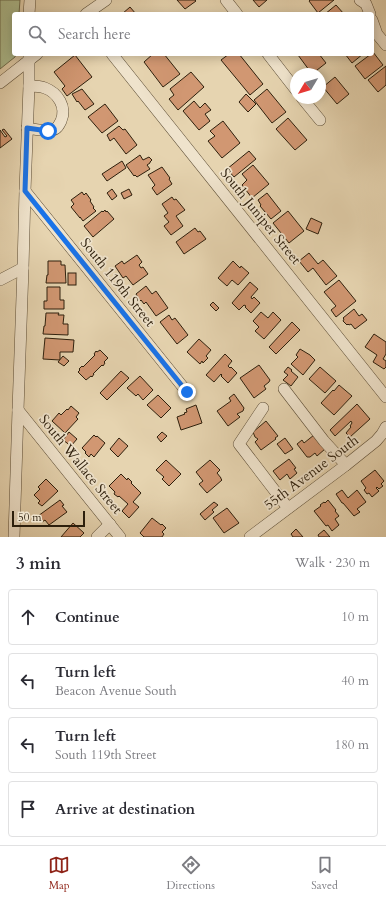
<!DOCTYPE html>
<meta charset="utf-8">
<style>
:root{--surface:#fff;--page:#f2f2f3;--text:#2b2b33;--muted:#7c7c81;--line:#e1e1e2;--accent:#8f2418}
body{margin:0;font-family:Cardo,serif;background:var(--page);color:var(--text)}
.compass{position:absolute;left:290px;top:68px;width:36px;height:36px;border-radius:50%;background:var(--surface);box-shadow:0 2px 10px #0003;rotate:232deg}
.scale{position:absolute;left:12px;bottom:10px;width:73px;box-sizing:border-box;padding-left:4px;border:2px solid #2d1f0c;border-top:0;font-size:11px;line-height:14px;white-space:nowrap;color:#2d1f0c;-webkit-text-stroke:3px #efe3cc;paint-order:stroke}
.stop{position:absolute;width:12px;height:12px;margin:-9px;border:3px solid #1a73e8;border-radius:50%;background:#fff}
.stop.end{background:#1a73e8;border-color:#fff;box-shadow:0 1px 4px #0008}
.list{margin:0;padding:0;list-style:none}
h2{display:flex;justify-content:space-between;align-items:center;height:52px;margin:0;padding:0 16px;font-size:17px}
h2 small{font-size:13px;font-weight:400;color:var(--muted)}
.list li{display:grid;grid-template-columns:26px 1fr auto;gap:12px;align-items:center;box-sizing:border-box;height:56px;margin:0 8px 8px;padding:0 8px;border:1px solid var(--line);border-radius:4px}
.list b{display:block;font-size:15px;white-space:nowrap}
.list p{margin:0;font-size:13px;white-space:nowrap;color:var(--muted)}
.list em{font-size:13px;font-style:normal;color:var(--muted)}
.icon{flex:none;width:22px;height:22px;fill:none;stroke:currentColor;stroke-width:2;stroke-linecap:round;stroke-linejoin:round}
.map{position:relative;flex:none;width:386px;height:537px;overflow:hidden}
.search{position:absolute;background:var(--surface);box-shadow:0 2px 10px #0003;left:12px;right:12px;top:12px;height:44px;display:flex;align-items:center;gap:10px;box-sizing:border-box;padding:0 14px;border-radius:4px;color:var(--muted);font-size:15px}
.sheet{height:308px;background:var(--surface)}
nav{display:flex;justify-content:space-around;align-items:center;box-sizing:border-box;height:56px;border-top:1px solid var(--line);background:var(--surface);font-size:11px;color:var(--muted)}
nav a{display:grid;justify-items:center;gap:2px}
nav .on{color:var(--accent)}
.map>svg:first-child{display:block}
</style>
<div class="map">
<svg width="386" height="537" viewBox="0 0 386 537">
<rect width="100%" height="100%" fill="#e6d4b0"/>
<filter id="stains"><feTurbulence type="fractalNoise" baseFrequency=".005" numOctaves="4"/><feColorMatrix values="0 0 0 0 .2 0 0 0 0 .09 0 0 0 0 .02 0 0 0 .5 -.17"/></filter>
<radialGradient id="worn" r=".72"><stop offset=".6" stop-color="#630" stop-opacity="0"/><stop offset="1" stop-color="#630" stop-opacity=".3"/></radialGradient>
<path fill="#aebe90" stroke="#6e6e4e" d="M0 0H20L19 14H14V54H16L15 57 0 69Z"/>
<g fill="#d19772" stroke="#2d1f0c">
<path d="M177 0H195L196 1 185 9Z"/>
<path d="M253 0H267L259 7Z"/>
<path d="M310 0H334L318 13 309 1Z"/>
<path d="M336 5 344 14H325Z"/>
<path d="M130 7 136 14H122Z"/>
<path d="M373 52 383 65 365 79 355 66 371 54H372Z"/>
<path d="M153 54H164L180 74 163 87 144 62Z"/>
<path d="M229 54H239L263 84 250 95 221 60Z"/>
<path d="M299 54H319L326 63 312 74 298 55Z"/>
<path d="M345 54H363L352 63Z"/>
<path d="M75 55 92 77 67 96 62 89 65 86 54 72Z"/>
<path d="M386 66V85L378 92 368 80Z"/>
<path d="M191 72 204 87 178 110 169 99 174 95 170 89Z"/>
<path d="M335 77 349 94 337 104 323 87Z"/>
<path d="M82 89 94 104 85 110 78 101 77 102 72 94Z"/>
<path d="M267 89 286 112 272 123 254 100Z"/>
<path d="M246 94 256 104 248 112 239 102Z"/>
<path d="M194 101 200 108 205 103 211 110 205 114 210 121 199 130 183 111Z"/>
<path d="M105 104 118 121 102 133 88 117Z"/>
<path d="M288 118 307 140 295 150 276 129Z"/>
<path d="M223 121 240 143 222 158 208 141 215 136 210 131Z"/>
<path d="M119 126 123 130 125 129 137 145 126 154 114 138 110 141 107 135Z"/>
<path d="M4 129 12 139 0 148V130L5 137 7 136 2 130Z"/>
<path d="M249 151 256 159 234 177 227 169Z"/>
<path d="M140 155 143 160 149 157 152 160 150 162V163L147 165 150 169 137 177 135 175 134 176 126 165Z"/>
<path d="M122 161 126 168 107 181 102 174Z"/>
<path d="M253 165 269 184 252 198 242 185 247 180 242 174Z"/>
<path d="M162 167 170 178 169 179 172 184 157 195 152 188 155 185 148 175Z"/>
<path d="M112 189 117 196 112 200 107 193Z"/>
<path d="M129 189 132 195 124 199 121 193Z"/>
<path d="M82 192 84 195 86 193 91 200 90 201 94 207 93 208 96 211 83 221 80 217V218L71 207 74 204 71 200Z"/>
<path d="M267 193 281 211 271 219 260 206 261 205 258 200Z"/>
<path d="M172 197 174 200 176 199 185 210 176 216 183 226 171 235 164 226 169 222 164 216 168 213 162 204Z"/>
<path d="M105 210 106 212 107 211 114 219 93 237 84 226 102 211 103 212Z"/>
<path d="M288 211 304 231 289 243 273 223Z"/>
<path d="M311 218 322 223 318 234 306 229Z"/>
<path d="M195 228 198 232 200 231 206 239 184 254 176 242Z"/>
<path d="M309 253 318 264 323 260 337 276 326 285 313 268 308 272 299 261Z"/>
<path d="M137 255 142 262 139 265 141 268 143 267 148 274 133 285 126 276 123 278 115 266 122 261 124 264Z"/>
<path d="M48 261H61V265H65L66 283H46L47 275H48Z"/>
<path d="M233 261 240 268 241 266 249 273 238 285 232 280 227 286 218 278Z"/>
<rect x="68" y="273" width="8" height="12"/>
<path d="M339 280 356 301 336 317 331 310 336 306 324 292Z"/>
<path d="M250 282 258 289 251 297 252 299 254 297 260 303 251 313 245 307 246 306 244 305 239 310 232 303Z"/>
<path d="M146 286 152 294 156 291 168 308 156 316 146 302 144 304 141 300 140 301 136 294Z"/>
<path d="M47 287H60V300H64V309H44V301H47Z"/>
<path d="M213 302 219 308 216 311 210 305Z"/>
<path d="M354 309 359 316 362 314 367 320 355 329 351 324 349 325 348 324 347 325 343 321 344 319 343 318Z"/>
<path d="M261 312 268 318 273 312 281 320 264 339 255 331 259 327 253 321Z"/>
<path d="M46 313H59L58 315H64L63 324H68V335L43 334 44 326H45Z"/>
<path d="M169 315 172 320 175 318 188 335 177 344 160 322Z"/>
<path d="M292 322 300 330 276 354 269 347Z"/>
<path d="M374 334 386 342V354L383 359 386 361V367L384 369 373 362 377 355 365 347Z"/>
<path d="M45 338 74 340 73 352H60V360L43 359Z"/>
<path d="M199 339 211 350 206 356 208 358 203 363 202 361 200 364 187 352Z"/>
<path d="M300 349 310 355 315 360 303 375 291 364 298 357 296 355Z"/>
<path d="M100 350 108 358 104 362 105 363 103 366 102 365 93 374H94L92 377 91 376 86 380 78 372 80 370 79 369 82 366 83 367 95 355 94 354 96 351 97 352Z"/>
<path d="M225 354 232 361 228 366 230 368 231 367 237 373 228 383 221 376 222 375 221 374 214 382 206 375Z"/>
<path d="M63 356 69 361 64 366 58 362Z"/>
<path d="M259 365 270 380 269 382 264 386 266 389 254 398 240 378Z"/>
<path d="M288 367 292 370 291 371 298 377 291 386 283 380 288 375 284 372Z"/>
<path d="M320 367 336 381 325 393 309 379Z"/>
<path d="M121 371 129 378 107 400 100 393Z"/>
<path d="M140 376 153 390 143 400 138 394 136 396 127 388Z"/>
<path d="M339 385 352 396 334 415 321 403 333 390 334 391Z"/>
<path d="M234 394 244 408 243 411 237 414 240 417 228 426 217 411 231 401 229 398Z"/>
<path d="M158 395 171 408 161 418 147 405Z"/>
<path d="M357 404 370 419 350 437 346 433 351 427 350 426 352 423 351 421 335 436 330 430Z"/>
<path d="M196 405 202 423 181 430 177 417 185 414 184 413 187 412 186 409Z"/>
<path d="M71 406 79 413 76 417 78 419 65 433 52 421 59 413 61 415 67 409 68 410Z"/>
<path d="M266 421 278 436 275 438 276 439 261 450 255 442 258 439 255 437 253 432Z"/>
<path d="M69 432 77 439 71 446 63 440Z"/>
<path d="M162 432 167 436 161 442 157 437Z"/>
<path d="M94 435 96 437 97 436 105 443 94 457 91 454 89 457 85 453 86 452 82 448Z"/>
<path d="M314 435 325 449 317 456 315 453 310 457H307L297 444 302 440 304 443Z"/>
<path d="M119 438 128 446 118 457 110 449Z"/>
<path d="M285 438 293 449 285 454 277 444Z"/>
<path d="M289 459 296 468 294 469 297 473 290 479 287 474 280 480 273 471Z"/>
<path d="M166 460 181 474 169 486 162 479 164 477 156 470Z"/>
<path d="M210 460 220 470 217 473 221 478V479L222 480 207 493 199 484 203 481 196 472Z"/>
<path d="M375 470 384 481 381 484 383 486 379 489 377 487 376 488 379 491 372 497 369 493 367 494 364 490 366 488 361 481Z"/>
<path d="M121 474 127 480 128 478 132 482 131 483 141 493 133 502 139 507 129 518 122 511 128 504 119 496 118 497 114 494 115 492 109 486Z"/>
<path d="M46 479 58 491 42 506 38 503 40 501 34 495 40 489 38 487Z"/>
<path d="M342 490 348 498 357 490 366 502 357 509 360 512 354 516 343 503H342L336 494Z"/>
<path d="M60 500 64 505 62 506 67 512 49 525 45 520 42 522 38 516Z"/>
<path d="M328 500 336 510 335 511 339 516 335 519 339 525 332 531 328 525 326 526 314 511 321 506 320 505 324 502 325 503Z"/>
<path d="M214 502 218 505 212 510 214 512 205 520 200 514Z"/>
<path d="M227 508 239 523 224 533 213 518Z"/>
<path d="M152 518 161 525 162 524 166 528 162 532 164 534 162 537H144L140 533Z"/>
<path d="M73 523 84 533 80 537H61Z"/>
<path d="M296 529 303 537H293L291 534Z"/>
<path d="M324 530 330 537H319L318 535Z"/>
</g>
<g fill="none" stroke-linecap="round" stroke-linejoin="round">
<defs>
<g id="minor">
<path d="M226 0 237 14"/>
<path d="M360 0 366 4 370 14"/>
<path d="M29 14 30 0"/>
<path d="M86 14 106 0"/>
<path d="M372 20 377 34 386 45"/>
<path d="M112 54 386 397"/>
<path d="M268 54 296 90"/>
<path d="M0 83 37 54"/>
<path d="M302 98 320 120"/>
<path d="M27 128C34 129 46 132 53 130 57 129 59 125 61 121 67 107 58 93 45 88 40 86 34 86 29 86"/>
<path d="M25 191 187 392"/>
<path d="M0 280 23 268"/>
<path d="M284 389 324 441 346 465"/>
<path d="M263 408 239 444 288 508"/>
<path d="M18 410 120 537"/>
<path d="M14 537 18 410 23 268 25 191 29 86V54"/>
<path d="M97 537 110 524"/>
<path d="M250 537 346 465 376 441 382 434 386 427"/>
</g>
</defs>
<use href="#minor" stroke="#5b4c35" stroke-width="12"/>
<use href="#minor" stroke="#efe3cc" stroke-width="11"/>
</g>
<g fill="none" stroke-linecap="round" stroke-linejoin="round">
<path stroke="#1a73e8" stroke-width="5" d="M48 131 27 128 25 191 187 392"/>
</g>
<g text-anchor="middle" stroke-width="3.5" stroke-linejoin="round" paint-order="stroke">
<g font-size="14" fill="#2d1f0c" stroke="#efe3cc">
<text transform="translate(261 216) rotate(51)" y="5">South Juniper Street</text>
<text transform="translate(118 282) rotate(51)" y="5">South 119th Street</text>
<text transform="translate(81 464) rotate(51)" y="5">South Wallace Street</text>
<text transform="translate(311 472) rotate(-37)" y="5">55th Avenue South</text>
</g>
</g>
<rect width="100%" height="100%" filter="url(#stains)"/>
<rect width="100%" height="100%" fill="url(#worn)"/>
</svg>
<svg class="compass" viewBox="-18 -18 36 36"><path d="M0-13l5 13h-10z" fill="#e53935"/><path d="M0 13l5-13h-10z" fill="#7c7c81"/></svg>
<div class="scale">50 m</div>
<div class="stop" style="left:48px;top:131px"></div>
<div class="stop end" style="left:187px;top:392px"></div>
<div class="search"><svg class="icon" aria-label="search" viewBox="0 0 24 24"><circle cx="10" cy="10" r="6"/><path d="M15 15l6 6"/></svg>Search here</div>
</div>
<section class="sheet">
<h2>3 min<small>Walk · 230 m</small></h2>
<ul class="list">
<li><svg class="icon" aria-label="ahead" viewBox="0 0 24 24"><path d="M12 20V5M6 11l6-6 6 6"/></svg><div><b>Continue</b></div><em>10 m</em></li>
<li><svg class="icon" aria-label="left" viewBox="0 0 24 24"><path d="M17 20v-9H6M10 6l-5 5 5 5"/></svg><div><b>Turn left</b><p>Beacon Avenue South</p></div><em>40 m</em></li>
<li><svg class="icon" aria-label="left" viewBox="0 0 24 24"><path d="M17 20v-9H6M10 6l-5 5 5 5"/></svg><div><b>Turn left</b><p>South 119th Street</p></div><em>180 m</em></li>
<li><svg class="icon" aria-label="arrive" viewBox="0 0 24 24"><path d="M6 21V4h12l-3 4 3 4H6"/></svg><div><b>Arrive at destination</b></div></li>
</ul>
</section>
<nav>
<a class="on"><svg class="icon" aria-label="map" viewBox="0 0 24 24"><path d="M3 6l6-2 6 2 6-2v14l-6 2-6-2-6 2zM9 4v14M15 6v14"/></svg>Map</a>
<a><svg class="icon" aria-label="directions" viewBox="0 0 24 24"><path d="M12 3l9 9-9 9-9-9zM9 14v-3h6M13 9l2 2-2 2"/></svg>Directions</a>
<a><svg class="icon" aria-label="saved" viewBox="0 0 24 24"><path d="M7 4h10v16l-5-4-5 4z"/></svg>Saved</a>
</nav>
